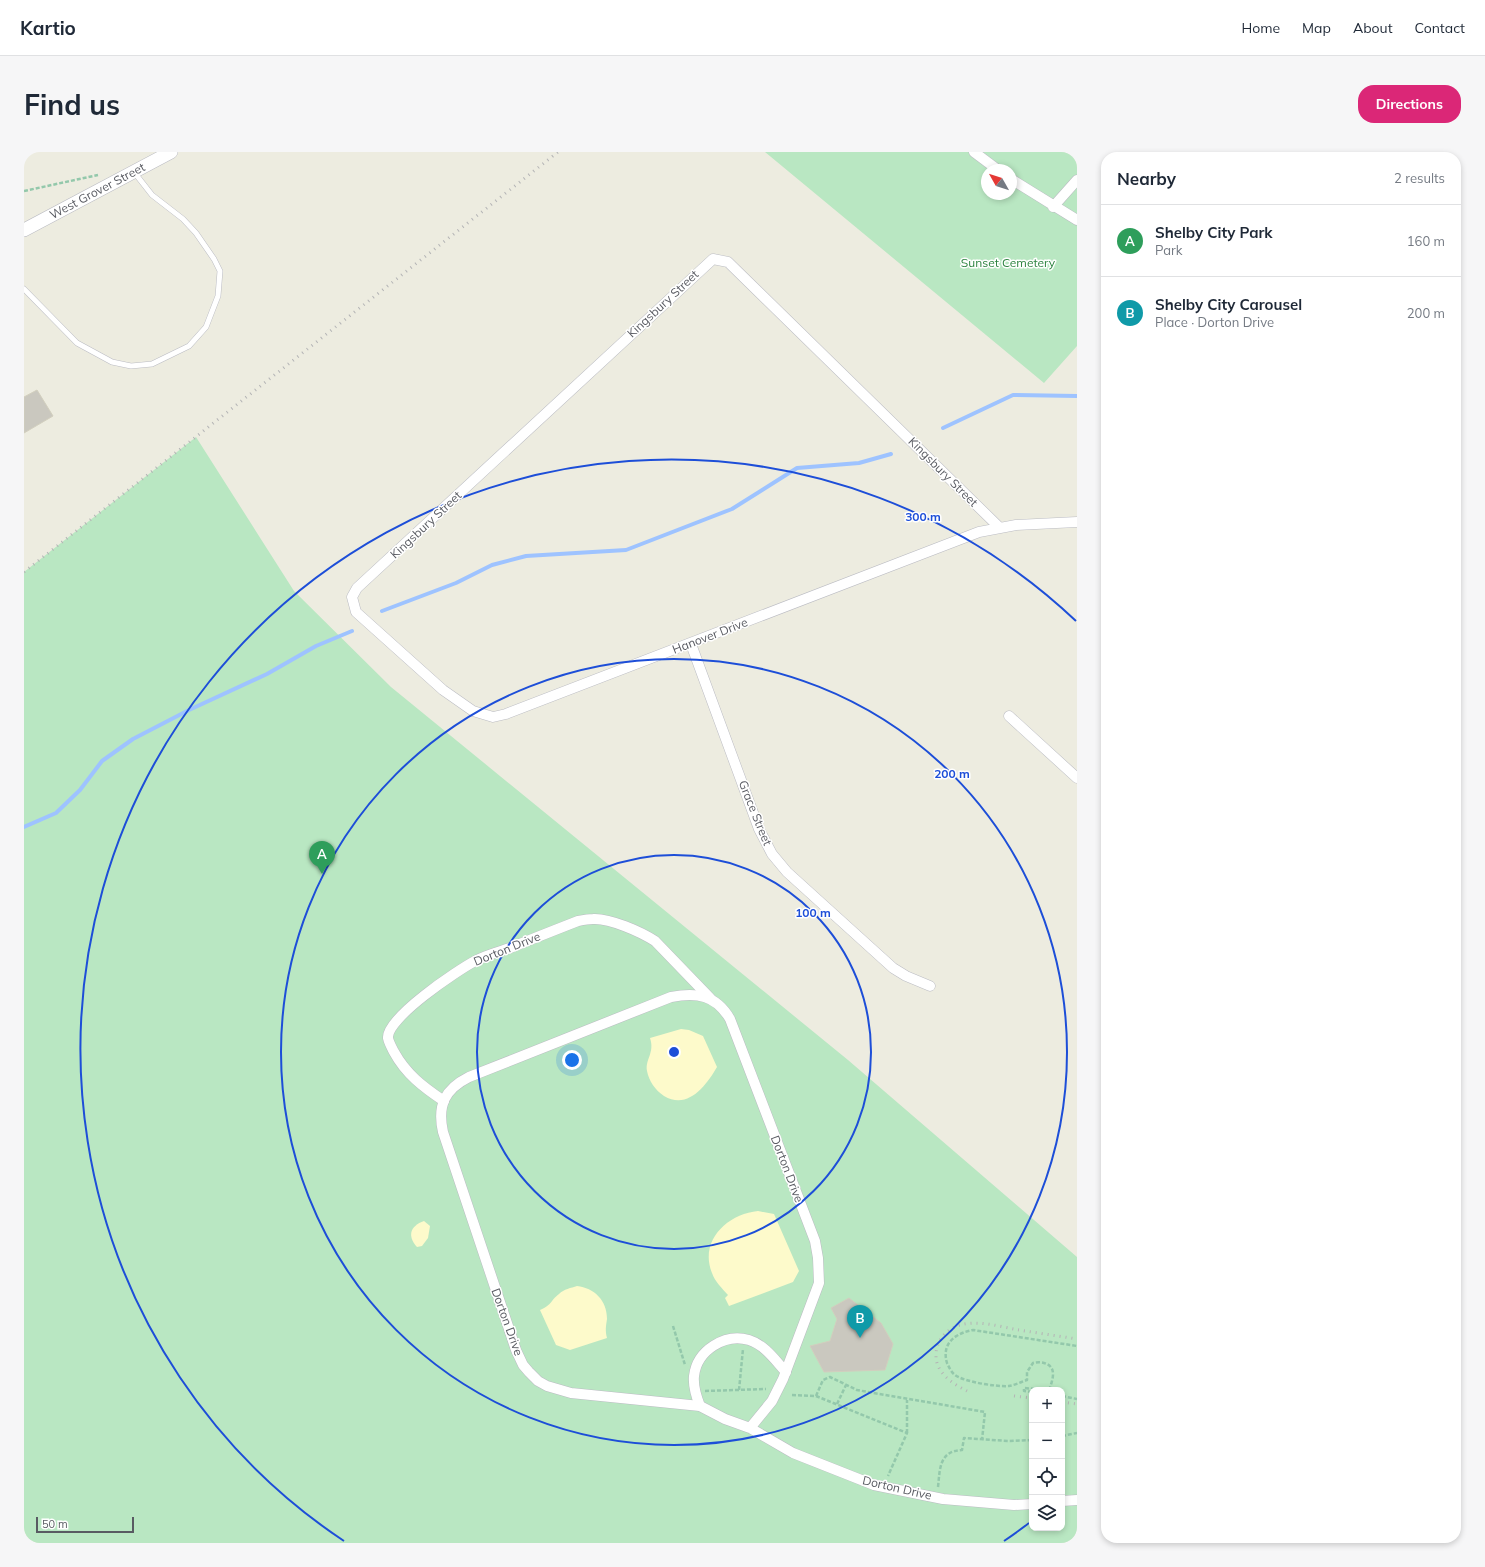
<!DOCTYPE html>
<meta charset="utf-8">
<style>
:root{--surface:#fff;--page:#f6f6f7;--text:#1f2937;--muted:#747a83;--line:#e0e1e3;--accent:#db2777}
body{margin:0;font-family:Mulish,sans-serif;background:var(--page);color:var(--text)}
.controls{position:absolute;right:12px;bottom:12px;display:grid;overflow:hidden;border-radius:8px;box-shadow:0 2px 6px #0003}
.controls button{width:36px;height:36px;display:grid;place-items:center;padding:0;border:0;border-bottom:1px solid var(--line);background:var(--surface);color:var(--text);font:20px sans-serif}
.compass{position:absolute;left:957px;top:12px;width:36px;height:36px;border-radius:50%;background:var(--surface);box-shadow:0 2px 6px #0003;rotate:309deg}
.scale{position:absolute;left:12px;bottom:10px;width:98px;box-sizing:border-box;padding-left:4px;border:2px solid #595b62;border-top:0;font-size:11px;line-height:14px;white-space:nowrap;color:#595b62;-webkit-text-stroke:3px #fff;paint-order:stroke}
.you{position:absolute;left:548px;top:908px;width:14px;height:14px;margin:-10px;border:3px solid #fff;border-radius:50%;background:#1a73e8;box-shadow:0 0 0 6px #1a73e833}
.badge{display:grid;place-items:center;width:26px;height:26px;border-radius:50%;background:var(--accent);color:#fff;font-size:13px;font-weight:700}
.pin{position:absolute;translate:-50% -33px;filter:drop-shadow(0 1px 2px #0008)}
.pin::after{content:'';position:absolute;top:21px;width:14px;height:12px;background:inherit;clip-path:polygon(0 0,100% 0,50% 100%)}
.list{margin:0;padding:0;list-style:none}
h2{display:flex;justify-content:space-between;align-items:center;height:52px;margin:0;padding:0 16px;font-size:17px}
h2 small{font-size:13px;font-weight:400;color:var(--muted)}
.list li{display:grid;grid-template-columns:26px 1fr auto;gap:12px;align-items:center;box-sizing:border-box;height:72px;padding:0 16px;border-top:1px solid var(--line)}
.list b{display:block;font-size:15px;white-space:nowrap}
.list p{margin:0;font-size:13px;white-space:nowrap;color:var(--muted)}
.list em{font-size:13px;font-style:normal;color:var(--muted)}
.icon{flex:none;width:22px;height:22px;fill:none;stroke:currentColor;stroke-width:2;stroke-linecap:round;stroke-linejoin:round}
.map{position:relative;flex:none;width:1053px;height:1391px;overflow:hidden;border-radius:16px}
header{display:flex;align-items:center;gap:24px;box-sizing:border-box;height:56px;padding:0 20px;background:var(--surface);border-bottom:1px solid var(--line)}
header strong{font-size:19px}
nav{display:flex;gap:22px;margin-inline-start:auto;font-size:14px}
.intro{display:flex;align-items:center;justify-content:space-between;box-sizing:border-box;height:96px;padding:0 24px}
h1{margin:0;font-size:28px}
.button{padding:10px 18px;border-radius:16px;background:var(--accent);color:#fff;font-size:14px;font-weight:700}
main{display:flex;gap:24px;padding:0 24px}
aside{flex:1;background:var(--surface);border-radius:16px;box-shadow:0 2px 6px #0003}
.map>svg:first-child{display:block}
</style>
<header>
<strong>Kartio</strong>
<nav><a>Home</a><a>Map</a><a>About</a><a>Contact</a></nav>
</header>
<div class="intro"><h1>Find us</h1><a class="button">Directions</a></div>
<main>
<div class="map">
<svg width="1053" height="1391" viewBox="0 0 1053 1391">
<rect width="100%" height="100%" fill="#edece0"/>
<g fill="#b9e7c2" fill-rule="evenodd">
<path d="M741 0H1053V194L1020 231ZM963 18H987V42H963Z"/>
<path d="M172 285 270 439 367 535 824 908 1053 1105V1391H0V420ZM1008 1238H1038V1376H1008Z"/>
</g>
<g fill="#fdfacb">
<path d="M657 877 665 878 679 884 693 915C682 934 664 958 640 944 631 938 625 929 623 919 621 907 631 901 626 886Z"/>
<path d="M734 1059 750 1062 775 1119 769 1130 705 1154 701 1146 704 1143C698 1136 691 1130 688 1121 675 1089 703 1062 734 1059Z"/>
<path d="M400 1069 406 1074 404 1086 398 1094 393 1095C383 1084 386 1074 400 1069Z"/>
<path d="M553 1134C570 1136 583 1148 583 1167 582 1174 581 1178 583 1186L546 1198 532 1193 516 1158C529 1152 526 1149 535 1142 540 1137 547 1136 553 1134Z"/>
</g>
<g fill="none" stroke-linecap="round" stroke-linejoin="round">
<g stroke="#9ec3ff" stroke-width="4">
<path d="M919 276 989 243 1053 244"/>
<path d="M358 459 432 431 468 413 502 404 602 398 708 357 773 316 835 311 867 302"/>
<path d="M0 675 32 661 56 638 78 609 109 587 165 558 243 522 292 494 328 479"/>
</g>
</g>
<g fill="#cac8bf" stroke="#d2cfbe">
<path d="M13 238 29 264 0 281V245Z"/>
<path d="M825 1146 857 1171 869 1192 861 1218 800 1220 786 1194 806 1189 813 1167 807 1156Z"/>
</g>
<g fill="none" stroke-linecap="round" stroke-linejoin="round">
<defs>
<path id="service" d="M0 137 53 191 88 210 107 214 128 212 165 194 182 175 194 144 196 119 190 107 172 81 159 67 128 43 110 20"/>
<g id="minor">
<path d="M950 0 974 18"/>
<path d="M987 27 1053 68"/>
<path d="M1029 55 1053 28"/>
<path d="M976 376 704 110 689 107 333 436 328 445 332 460 419 538 449 559 469 565 482 562 955 380 992 373 1053 370"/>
<path d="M667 492 735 677 748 702 763 720 869 816 882 824 906 834"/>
<path d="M985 564 1053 626"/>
<path d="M420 949C399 935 382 922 370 900 368 896 365 891 364 886 362 866 434 818 451 809 462 803 474 800 486 796 508 787 531 778 554 769 559 768 564 767 569 767 586 766 617 780 631 789L686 846"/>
<path d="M676 1254C672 1244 669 1234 670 1224 673 1198 701 1181 725 1188 741 1193 751 1208 762 1220"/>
<path d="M726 1276 748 1249 759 1227 795 1131 794 1106 791 1089 706 867C692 843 673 840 647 845L445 925C421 937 413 953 419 980L492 1198 499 1213 505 1220 514 1229 523 1234 547 1241 676 1254 701 1267 726 1276 769 1301 850 1333 919 1347 990 1353 1008 1352"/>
<path d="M1038 1349 1053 1348"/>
</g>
<g id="tertiary">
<path id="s1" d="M0 78 147 0"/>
</g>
</defs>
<use href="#service" stroke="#bbbcc3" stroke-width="6"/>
<use href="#minor" stroke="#bbbcc3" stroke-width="11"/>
<use href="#tertiary" stroke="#bbbcc3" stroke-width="14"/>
<g stroke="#93c8ab" stroke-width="2.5" stroke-dasharray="4 2" stroke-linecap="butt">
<path d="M0 39 74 23"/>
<path d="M649 1174 661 1213"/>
<path d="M715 1238 719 1197"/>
<path d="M1025 1238C1027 1233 1029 1227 1029 1222 1029 1211 1017 1209 1009 1211L1003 1220V1228C997 1230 991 1233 985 1234 974 1235 940 1230 931 1223 927 1220 925 1215 923 1211 917 1191 932 1181 949 1178L1053 1194"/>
<path d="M681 1239 742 1237"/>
<path d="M1008 1240 1000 1239V1236L1024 1238"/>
<path d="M768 1243 792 1244 883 1281 864 1324"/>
<path d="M792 1244 799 1228 806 1225 833 1238 844 1240 961 1260 958 1288"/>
<path d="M1038 1244 1053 1247"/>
<path d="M813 1252 822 1233"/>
<path d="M883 1281V1248"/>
<path d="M1038 1284 1053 1281"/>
<path d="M914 1335C916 1317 915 1299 938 1298L940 1286 984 1289 1008 1288"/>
</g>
<use href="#service" stroke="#fff" stroke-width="5"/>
<use href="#minor" stroke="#fff" stroke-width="10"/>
<use href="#tertiary" stroke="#fff" stroke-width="13"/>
<g stroke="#b4b4b5" stroke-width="3" stroke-dasharray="1 5" stroke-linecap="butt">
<path d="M0 420 534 0"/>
<path d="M943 1239C929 1232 912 1221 912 1204 912 1196 914 1190 919 1184 938 1162 971 1174 995 1178 1014 1181 1034 1184 1053 1187"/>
<path d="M990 1244 1008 1246"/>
<path d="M1038 1250 1053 1252"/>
</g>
</g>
<g fill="none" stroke="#1d4ed8" stroke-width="2">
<circle cx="650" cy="900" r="197"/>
<circle cx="650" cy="900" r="393"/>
<path d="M1005 1371A590 590 0 0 1 980 1389M320 1389A590 590 0 1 1 1052 469"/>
</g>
<g text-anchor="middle" stroke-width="3" stroke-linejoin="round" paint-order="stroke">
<g font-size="12" fill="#595b62" stroke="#fff">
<text dy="4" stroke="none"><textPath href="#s1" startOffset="83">West Grover Street</textPath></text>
<text transform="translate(639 152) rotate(-43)" y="4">Kingsbury Street</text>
<text transform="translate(919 320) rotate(45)" y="4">Kingsbury Street</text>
<text transform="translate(402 373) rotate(-43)" y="4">Kingsbury Street</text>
<text transform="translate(686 484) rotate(-21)" y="4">Hanover Drive</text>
<text transform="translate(731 661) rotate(68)" y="4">Grace Street</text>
<text transform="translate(483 797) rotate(-22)" y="4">Dorton Drive</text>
<text transform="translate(763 1017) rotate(69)" y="4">Dorton Drive</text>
<text transform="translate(483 1170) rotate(70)" y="4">Dorton Drive</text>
<text transform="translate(873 1336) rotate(13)" y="4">Dorton Drive</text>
</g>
<g font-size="12" fill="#2e8441" stroke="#fff">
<text x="984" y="115">Sunset Cemetery</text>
</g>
</g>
<circle cx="650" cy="900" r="6" fill="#1d4ed8" stroke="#fff" stroke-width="2"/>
<g font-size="12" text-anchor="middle" font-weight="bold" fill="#1d4ed8" stroke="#fff" stroke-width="3" stroke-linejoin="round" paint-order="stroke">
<text x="899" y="369">300 m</text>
<text x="928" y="626">200 m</text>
<text x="789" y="765">100 m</text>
</g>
</svg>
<div class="controls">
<button>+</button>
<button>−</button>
<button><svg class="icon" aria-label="locate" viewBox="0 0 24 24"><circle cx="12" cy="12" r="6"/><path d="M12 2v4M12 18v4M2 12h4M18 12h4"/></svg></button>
<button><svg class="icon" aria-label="layers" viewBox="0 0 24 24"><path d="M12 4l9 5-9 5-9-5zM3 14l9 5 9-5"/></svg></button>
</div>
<svg class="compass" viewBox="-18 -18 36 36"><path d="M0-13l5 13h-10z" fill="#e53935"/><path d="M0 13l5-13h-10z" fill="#747a83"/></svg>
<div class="scale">50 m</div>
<div class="you"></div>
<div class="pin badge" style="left:298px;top:722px;background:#2e9e5b">A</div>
<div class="pin badge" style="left:836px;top:1186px;background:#0f9aa8">B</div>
</div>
<aside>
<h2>Nearby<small>2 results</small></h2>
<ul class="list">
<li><span class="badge" style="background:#2e9e5b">A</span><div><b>Shelby City Park</b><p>Park</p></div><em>160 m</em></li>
<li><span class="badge" style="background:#0f9aa8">B</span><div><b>Shelby City Carousel</b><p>Place · Dorton Drive</p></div><em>200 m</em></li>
</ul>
</aside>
</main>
